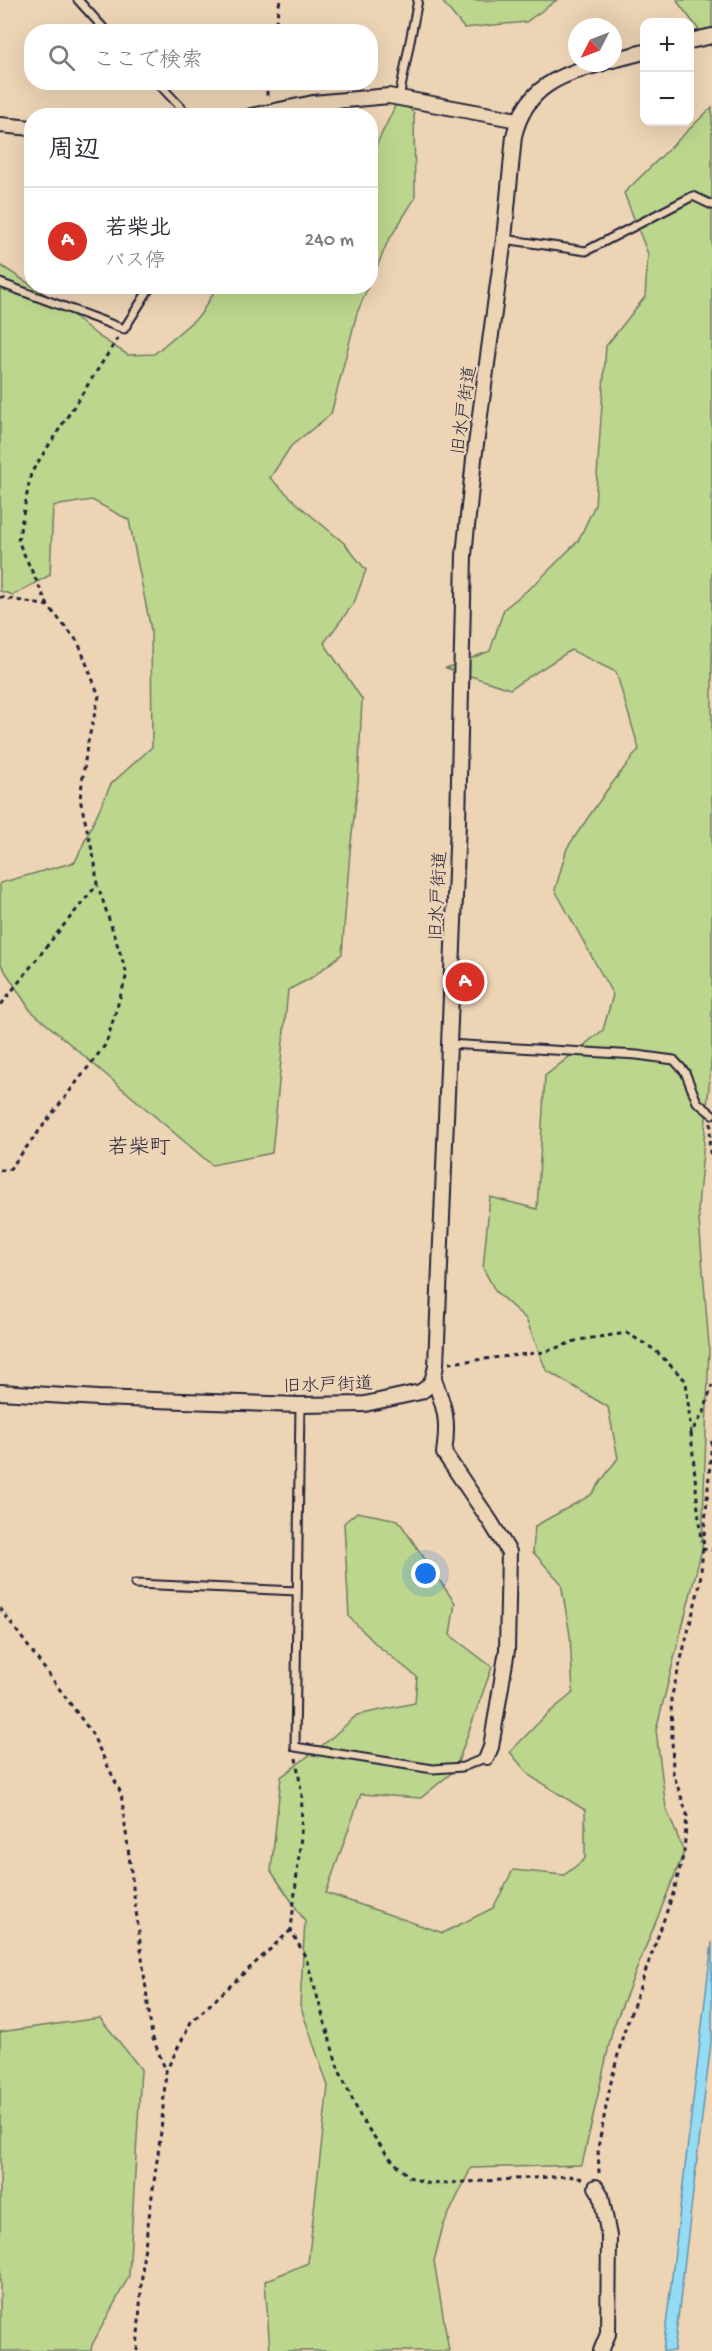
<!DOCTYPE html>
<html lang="ja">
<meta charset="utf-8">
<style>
:root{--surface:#fff;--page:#f2f2f3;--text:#2b2b33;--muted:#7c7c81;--line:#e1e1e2;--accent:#d93025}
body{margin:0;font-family:"Gochi Hand","Klee One",sans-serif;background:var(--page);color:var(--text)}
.controls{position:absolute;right:18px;top:18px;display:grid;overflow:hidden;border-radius:12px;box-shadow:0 6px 24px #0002}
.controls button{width:54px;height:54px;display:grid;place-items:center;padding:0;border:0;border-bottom:2px solid var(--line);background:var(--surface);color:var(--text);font:30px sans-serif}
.compass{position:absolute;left:568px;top:18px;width:54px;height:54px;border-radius:50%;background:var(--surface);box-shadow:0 6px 24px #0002;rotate:228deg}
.you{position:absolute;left:426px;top:1574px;width:21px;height:21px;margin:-15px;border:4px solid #fff;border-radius:50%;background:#1a73e8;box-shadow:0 0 0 9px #1a73e833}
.badge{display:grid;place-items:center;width:39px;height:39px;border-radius:50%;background:var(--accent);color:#fff;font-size:20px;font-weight:700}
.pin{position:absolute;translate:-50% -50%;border:3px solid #fff;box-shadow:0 2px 6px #0006}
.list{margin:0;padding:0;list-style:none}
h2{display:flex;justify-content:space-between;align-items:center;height:78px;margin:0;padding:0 24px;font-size:26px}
h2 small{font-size:20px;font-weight:400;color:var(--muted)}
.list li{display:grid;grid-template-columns:39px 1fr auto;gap:18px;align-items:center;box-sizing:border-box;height:108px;padding:0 24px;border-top:2px solid var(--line)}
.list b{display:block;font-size:22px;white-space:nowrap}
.list p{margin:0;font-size:20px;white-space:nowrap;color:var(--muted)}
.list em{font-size:20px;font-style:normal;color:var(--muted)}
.icon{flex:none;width:33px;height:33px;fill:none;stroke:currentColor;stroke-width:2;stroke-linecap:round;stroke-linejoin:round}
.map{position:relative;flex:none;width:712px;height:2351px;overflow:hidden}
.search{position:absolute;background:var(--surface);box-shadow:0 6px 24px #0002;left:24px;top:24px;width:354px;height:66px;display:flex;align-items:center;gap:15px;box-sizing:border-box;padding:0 21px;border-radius:24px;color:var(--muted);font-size:22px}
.panel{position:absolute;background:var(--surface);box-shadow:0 6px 24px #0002;left:24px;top:108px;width:354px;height:186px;border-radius:24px}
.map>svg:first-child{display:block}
</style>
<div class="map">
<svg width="712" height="2351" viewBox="0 0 712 2351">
<rect width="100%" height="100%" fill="#edd4b5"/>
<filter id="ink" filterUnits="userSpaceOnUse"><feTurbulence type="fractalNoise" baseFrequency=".0167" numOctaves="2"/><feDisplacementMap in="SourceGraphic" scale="12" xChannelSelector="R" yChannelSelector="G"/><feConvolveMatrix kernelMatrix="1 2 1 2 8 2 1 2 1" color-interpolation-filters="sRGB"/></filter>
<g filter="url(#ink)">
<g fill="#bcd68d" stroke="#6f7c64" stroke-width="1.5">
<path d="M441 0H557L526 22 464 28Z"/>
<path d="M677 0H712V47L680 5Z"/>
<path d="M399 98 414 113 415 198 387 243 371 282V156Z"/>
<path d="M712 107V1053L698 1207 709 1346 702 1549 656 1730 666 1808 684 1852 613 2028 582 2165 471 2168 443 2226 434 2261 449 2351H270L265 2281 308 2263 328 2086 300 2005 305 1921 271 1871 281 1777 329 1740 357 1715 415 1703 417 1677 377 1645 349 1617 344 1523 357 1512 398 1520 455 1603 450 1635 492 1667 455 1770 421 1798 361 1794 326 1893 443 1933 493 1908 513 1870 564 1875 585 1859V1810L530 1776 510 1752 545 1716 573 1693 570 1635 561 1583 533 1552 535 1526 591 1495 618 1458 608 1407 546 1370 526 1319 496 1292 483 1268 490 1197 537 1209 545 1076 603 1030 613 995 555 890 567 848 607 790 639 749 616 672 571 650 510 689 446 668 490 651 504 609 535 584 578 541 595 505 606 346 645 297 648 254 624 193Z"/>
<path d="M0 265 56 301 98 336 128 355 154 354 200 315 217 287H368L357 313 331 414 291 446 270 478 302 508 344 543 366 570 354 603 324 643 362 699 358 783 350 851 342 954 311 978 288 990 272 1153 212 1165 30 1010 0 963V883L75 862 111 784 152 747 151 630 129 520 92 500 53 506 50 575 13 595 0 591Z"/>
<path d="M100 2018 141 2069 129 2276 92 2345 91 2351H0V2032Z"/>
</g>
<path fill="#93dcf4" stroke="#6692aa" stroke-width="1.5" d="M712 1942V2034L674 2351H663Z"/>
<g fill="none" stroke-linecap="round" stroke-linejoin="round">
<defs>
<g id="lane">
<path d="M78 0 107 32"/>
<path d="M157 82 189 116"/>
<path d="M399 98 418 0"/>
<path d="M504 239 586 251 693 196 712 205"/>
<path d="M0 283 124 329 151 286"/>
<path d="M448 1044 637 1055 674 1060 685 1072 697 1102 712 1114"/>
<path d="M300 1405 295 1747 433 1769 463 1767 487 1757"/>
<path d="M135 1584 297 1591"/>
</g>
<g id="street">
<path d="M690 41 712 36"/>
<path d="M613 60 644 52"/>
<path d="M251 116 313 103 389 96 518 120"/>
<path d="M0 125 32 128"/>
<path d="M434 1379C445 1409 449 1420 444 1453L490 1521 509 1552 507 1650 491 1747 487 1757"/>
<path d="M0 1392 98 1398 300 1405 365 1404 420 1392C432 1386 434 1377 436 1365L458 823 464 555 474 459 504 239 514 136C526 86 560 75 603 63"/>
<path d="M596 2187 601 2195 609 2236 608 2334 601 2351"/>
</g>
</defs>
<use href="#lane" stroke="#22223b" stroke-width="11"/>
<use href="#street" stroke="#22223b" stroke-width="18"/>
<g stroke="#22223b" stroke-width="3" stroke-dasharray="4.5 4.5" stroke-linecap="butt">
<path d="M274 32 280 0"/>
<path d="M267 82V98"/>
<path d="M0 597 48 606 78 642 99 696 87 746 80 799 95 863 97 885 54 937 0 1006"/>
<path d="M48 606 18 541 31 473 118 338"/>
<path d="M711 1123 709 1148 712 1159"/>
<path d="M0 1170H9L106 1044 127 974 98 886"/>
<path d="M449 1363 545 1352 578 1340 627 1333 655 1350 686 1381 691 1433 704 1412 712 1385"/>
<path d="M691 1433 701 1542"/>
<path d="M702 1549 712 1550"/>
<path d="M0 1608 91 1732 121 1793 152 2036 166 2071"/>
<path d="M296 1758 302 1796 301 1836 291 1930 306 1958 338 2068 362 2120 388 2156 409 2177 430 2184 569 2176 583 2179"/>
<path d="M599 2173 598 2148 611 2082 623 2035 674 1891 684 1852 687 1814 673 1773 671 1699 700 1584 712 1440"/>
<path d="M137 2351 143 2260 161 2132 166 2071 191 2022 291 1930"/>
</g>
<use href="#lane" stroke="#edd4b5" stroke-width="7"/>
<use href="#street" stroke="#edd4b5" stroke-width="14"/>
</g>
</g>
<g text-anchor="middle" stroke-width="4.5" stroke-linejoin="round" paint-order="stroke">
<g font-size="18" fill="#22223b" stroke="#edd4b5">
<text transform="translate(463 410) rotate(-82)" y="6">旧水戸街道</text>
<text transform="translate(437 896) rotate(-87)" y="6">旧水戸街道</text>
<text transform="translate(328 1384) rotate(-2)" y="6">旧水戸街道</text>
</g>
<g font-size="21" fill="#22223b" stroke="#edd4b5">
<text x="139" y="1153">若柴町</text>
</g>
</g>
</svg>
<div class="controls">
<button>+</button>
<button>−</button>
</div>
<svg class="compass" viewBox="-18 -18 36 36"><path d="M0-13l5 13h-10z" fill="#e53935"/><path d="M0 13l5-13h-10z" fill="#7c7c81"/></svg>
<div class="you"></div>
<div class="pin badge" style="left:465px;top:982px">A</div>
<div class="search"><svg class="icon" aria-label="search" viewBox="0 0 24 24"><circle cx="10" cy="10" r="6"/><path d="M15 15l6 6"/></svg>ここで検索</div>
<section class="panel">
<h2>周辺<small></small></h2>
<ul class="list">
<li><span class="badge">A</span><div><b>若柴北</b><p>バス停</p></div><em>240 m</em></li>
</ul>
</section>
</div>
